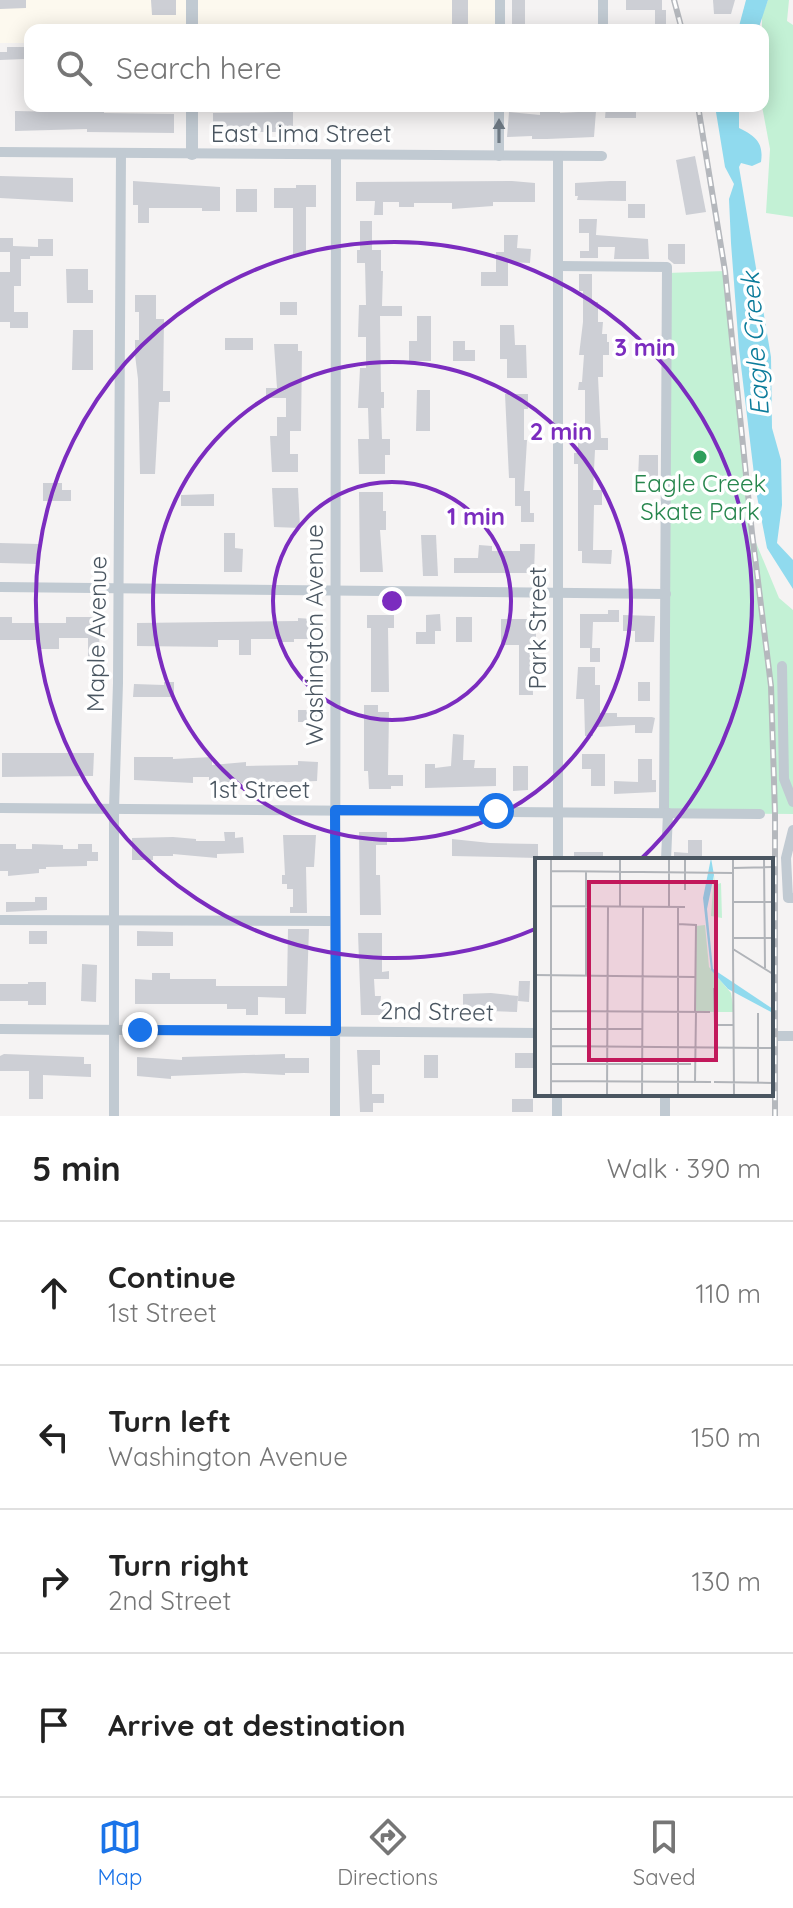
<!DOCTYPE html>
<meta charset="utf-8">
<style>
:root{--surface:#fff;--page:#f6f6f6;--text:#222;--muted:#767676;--line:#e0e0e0;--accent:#1a73e8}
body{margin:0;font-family:Quicksand,sans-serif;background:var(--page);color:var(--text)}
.stop{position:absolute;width:24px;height:24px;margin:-18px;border:6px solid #1a73e8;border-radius:50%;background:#fff}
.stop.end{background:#1a73e8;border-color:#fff;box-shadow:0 2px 8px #0008}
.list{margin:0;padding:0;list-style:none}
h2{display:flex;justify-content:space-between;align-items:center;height:104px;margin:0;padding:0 32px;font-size:34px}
h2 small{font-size:26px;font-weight:400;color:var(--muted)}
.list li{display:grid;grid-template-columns:52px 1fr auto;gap:24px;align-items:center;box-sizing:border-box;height:144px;padding:0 32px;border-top:2px solid var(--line)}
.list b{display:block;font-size:30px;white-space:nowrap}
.list p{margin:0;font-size:26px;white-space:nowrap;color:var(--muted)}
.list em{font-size:26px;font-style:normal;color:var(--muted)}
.icon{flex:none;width:44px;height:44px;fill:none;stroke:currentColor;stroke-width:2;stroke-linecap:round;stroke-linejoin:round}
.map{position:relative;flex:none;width:793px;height:1116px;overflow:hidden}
.search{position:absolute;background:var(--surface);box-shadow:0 4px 20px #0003;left:24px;right:24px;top:24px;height:88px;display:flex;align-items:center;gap:20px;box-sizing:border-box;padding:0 28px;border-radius:16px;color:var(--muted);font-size:30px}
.sheet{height:680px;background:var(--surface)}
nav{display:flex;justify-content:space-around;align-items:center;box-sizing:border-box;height:112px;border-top:2px solid var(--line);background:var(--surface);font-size:22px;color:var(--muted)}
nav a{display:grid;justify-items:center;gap:4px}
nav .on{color:var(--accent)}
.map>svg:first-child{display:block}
</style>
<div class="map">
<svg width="793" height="1116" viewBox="0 0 793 1116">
<rect width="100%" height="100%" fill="#f5f3f3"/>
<path fill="#fdf9ef" d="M0 0H499V30H30V43H0Z"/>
<g fill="#c3f1d5">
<path d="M768 0H789L787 21 793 25V217L766 213 770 149 762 106V16Z"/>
<path d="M725 271 752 533 779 598 793 610V814L664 813 667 273Z"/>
</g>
<g fill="#90daee">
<path d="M746 0H768L758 30H738Z"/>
<path d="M715 106H739V128C755 136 764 142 761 162L752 166 741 163 739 167 771 357 772 428 781 460 782 505 777 543 793 560V589L767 548 756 491 739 349 731 243 729 199 734 184 725 167Z"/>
</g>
<g fill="#cdcfd5">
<path d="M0 0H26V8L0 9Z"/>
<path d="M151 0H176V15H152Z"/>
<rect x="452" y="0" width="16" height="30"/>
<rect x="512" y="0" width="13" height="30"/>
<path d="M626 0H662V10H666V30H655V10H626Z"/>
<path d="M713 0H735L731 14H714Z"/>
<path d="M7 47H25V59L0 60V52H7Z"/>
<path d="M87 106H104V113L174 114V133L87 132V129L15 131V111L63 112V109H87Z"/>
<path d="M284 106H293V132H213V113L284 112Z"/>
<path d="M552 106H560V113L596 111 594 137 547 139H532V136L507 137 509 112 540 115V111H552Z"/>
<path d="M606 106H636V118H605Z"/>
<path d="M695 156 706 212 686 215 676 160Z"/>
<path d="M0 176 73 178V202L0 198Z"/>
<path d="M133 181 220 187V211H202V208H149V223H138V205H133Z"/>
<path d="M512 181 535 183V202H493V206L452 209V203H414V207H399V202H383V215H374L375 201H356V182Z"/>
<path d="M610 181H626V201L577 200 578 196H575V183Z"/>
<path d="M296 185H316V207H306V255H293V208H274V188H296Z"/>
<rect x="236" y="189" width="21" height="23"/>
<rect x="628" y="204" width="17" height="14"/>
<path d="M579 219H597L596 235 648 239 649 259H614L615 247H598V258H580V251H589V233H579Z"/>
<path d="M360 221H372V250H381V271H383L382 306H402V316H380L381 392H384V408H381L382 439H390V455H385V474H359L358 439H369L368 408H358L360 368H366V337H358L359 305H366L365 263H357V250H360Z"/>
<path d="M504 235H518L517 248 531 249 530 263 508 262V286H481V272H496V252H504Z"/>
<path d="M0 238H13V246L38 247V239H53V256H30V259H21V286H14V312H28V328H10V322H0V272H10V252H0Z"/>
<path d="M668 244H685V264H674L668 259Z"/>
<path d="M66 269H88V290H93V303H67Z"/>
<path d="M579 274H592V302H598V322H603L602 334H607V342H609V355H603V377H598L601 438H608V450H595L593 490H602V505H594L593 550H612L611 564 582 563V551H578V464H574V453H578V438H585V390H578L579 382H582L584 355H579L583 322V291H579Z"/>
<path d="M135 295H156V319H164L163 391H170V402H159L155 474H140L138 379 135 355V340H139V312H135Z"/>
<rect x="280" y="302" width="17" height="13"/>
<path d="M417 316H431V361H409V341H417Z"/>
<path d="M500 325H514L515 345H526L527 378H507V359H500Z"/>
<path d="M73 330H93V370H72Z"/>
<rect x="225" y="338" width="28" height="12"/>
<path d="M453 341H465V350H475V361H453Z"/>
<path d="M274 344H298V351H302L301 431H290V454H298V472H272L270 436H277V417H286V398H266V388H277Z"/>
<path d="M417 390H430V431H416Z"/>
<path d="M505 394H528V409H524V440H527L524 491H530V513H534V522H521V506H515V478H509Z"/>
<path d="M639 455H658V479H638Z"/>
<path d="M43 483H62V490H71V501H43Z"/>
<path d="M272 488H298L300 528 274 527Z"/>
<path d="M359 492H383V511H386V530H380L383 572H360Z"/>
<path d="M214 494V506H181V495Z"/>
<path d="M224 533H235V548L243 549 242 572H224Z"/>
<path d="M421 535H436L438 576H423Z"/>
<path d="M0 543 39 544V564L0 563Z"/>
<path d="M520 544H535L534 573H454V558H478L479 545 492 546V551H520Z"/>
<path d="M608 610H619V622H593L592 648H600V662H590V648H580V614H608Z"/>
<path d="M440 614 441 631H435V644H416V632H426V615Z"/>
<path d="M367 615H394V628H388L389 692H371V628H367Z"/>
<path d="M623 615 655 616 654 642H635V631H623Z"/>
<path d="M0 617H12V623H66V617H104V633H99L100 659H88V638H59V649H40V640H0Z"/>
<rect x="456" y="617" width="16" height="25"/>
<path d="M298 618 312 619V639H294V642H279V639H251V655H239V640H218V647L137 646V623L298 621Z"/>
<path d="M501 619H530V626H536V651H532L533 695H519V645H501Z"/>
<path d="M578 667H595V685H600V713H617V717H652L655 718 652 733H635V725L597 727 593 729V736H585L584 699H576Z"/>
<path d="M164 682H174V697H133L134 684 164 685Z"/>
<rect x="638" y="682" width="12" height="19"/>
<path d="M364 705H378V712H389L388 775H403V786H391V789H369L368 771H364Z"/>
<rect x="298" y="710" width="19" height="12"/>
<path d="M453 734 464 735 463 760H475L474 768H496V786L425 788V764H435V768L451 766Z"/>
<path d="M2 753H94L93 776 2 777Z"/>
<path d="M582 754H605V786H591V769H582Z"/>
<path d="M134 757H173V759L212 757V765L246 762V766L298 765V761L318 762 317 781 230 784 209 783V777H193V783L134 780Z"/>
<path d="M638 759H652V780H656V792L614 794V781L638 782Z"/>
<path d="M513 766H528V790L513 791Z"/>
<path d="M224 832H235V838L243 837 244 853 217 854V858L173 854V856H153V860H132V838L173 837 196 839V841H225Z"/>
<path d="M359 832H387V845H376V875H380L381 915H360Z"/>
<path d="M283 835H316L314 867H306L307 913H290V907H293V889H287V884H282V875H285Z"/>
<path d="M452 839 490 843 538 844V858L452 856Z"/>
<path d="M688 840H702V860H674V852L688 853Z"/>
<path d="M0 844H16V849H32V844L63 845V849H78V844H92V852H98V861H87V866L46 867V869H39V873L8 876V871H0Z"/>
<rect x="574" y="852" width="29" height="8"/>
<path d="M35 897H47V910L6 912V902H35Z"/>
<path d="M288 929H309L306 1014H285V998L258 997V1015H246V1009H227V1004H135V979L152 980V973H170V979H216V986H287Z"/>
<rect x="29" y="931" width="18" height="13"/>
<path d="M137 931 173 932V946H137Z"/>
<path d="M358 933H382V972L389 971V979H374L375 996H381L380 1006 390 1007V1015H361Z"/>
<path d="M82 964 97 965 96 1002 81 1001Z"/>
<path d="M519 981H530L529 1002 518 1001Z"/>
<path d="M28 982H46V1005H28V1001H0V984H28Z"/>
<path d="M491 993 518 996 517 1012 463 1010V994Z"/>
<path d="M357 1050H380V1065H372V1094H384V1103H373V1112H360Z"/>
<rect x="515" y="1053" width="19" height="15"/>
<path d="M4 1054 84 1057V1064H91V1077L43 1075V1099H29V1071H0V1056Z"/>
<path d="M285 1054V1058H309V1073H285V1075L244 1073 171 1076V1079L137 1076V1057L182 1060V1057Z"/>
<rect x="424" y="1055" width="14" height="23"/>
<rect x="512" y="1099" width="21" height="13"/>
</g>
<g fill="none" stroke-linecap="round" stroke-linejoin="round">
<g stroke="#c1cad2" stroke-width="10">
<path d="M603 0V30"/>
<path d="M500 30V0"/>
<path d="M0 152 602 156"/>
<path d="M499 156V106"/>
<path d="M559 266 667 267 664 813"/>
<path d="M0 587 666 594"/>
<path d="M782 666 784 779 793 802"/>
<path d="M0 808 760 814"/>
<path d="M793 830 786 858 788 898H793"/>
<path d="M558 860V156"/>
<path d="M666 860 668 813"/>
<path d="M0 920 334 921"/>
<path d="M0 1029 537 1033"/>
<path d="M771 1036H793"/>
<path d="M557 1094V1116"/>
<path d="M665 1094V1116"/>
<path d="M114 1116V809L118 683 121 153"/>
<path d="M335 1116 336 155"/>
</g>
<g stroke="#c1cad2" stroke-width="12">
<path d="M192 0V30"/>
<path d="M192 154V106"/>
</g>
<defs>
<g id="rail">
<path d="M674 0 682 30"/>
<path d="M698 106 725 271 752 533 771 686 775 814V1116"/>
</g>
</defs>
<use href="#rail" stroke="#b5b8bd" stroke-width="6"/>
<use href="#rail" stroke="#fff" stroke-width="3" stroke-dasharray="9" stroke-linecap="butt"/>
</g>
<defs><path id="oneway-solid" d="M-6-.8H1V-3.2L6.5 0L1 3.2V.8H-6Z" transform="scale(2)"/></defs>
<use fill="#6e7983" href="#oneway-solid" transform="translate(499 131) rotate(-90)"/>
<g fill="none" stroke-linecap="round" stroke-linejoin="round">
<path stroke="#1a73e8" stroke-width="10" d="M140 1030 336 1031 335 810 496 811"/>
</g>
<g fill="none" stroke="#7b2cbf" stroke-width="4">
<circle cx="392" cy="601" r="119"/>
<circle cx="392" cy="601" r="239"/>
<path d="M535 929A358 358 0 1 1 641 859"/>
</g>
<circle fill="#2e9e5b" stroke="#fff" stroke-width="3" cx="700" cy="457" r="8"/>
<g text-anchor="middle" stroke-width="7" stroke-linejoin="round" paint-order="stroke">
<g font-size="24" fill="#4a5661" stroke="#fff">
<text x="301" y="142">East Lima Street</text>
<text transform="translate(538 628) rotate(-90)" y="8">Park Street</text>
<text transform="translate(97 634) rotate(-89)" y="8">Maple Avenue</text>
<text transform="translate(315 635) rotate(-90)" y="8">Washington Avenue</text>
<text x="260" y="798">1st Street</text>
<text transform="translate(437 1012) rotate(1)" y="8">2nd Street</text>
</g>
<g font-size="24" fill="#27864d" stroke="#fff">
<text x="700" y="492">Eagle Creek<tspan x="700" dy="28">Skate Park</tspan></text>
</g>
<g font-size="26" font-style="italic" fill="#0c7c9b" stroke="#fff">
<text transform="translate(755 344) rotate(-94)" y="9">Eagle Creek</text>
</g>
</g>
<g transform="translate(535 858)">
<rect width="238" height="238" fill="#f5f3f3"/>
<path d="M179 17 180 27 186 25 187 60 176 58ZM170 67 174 109 196 135 199 154H160L161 68Z" fill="#c3f1d5"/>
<path d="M176 0 179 17 172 51 178 111 238 151V155L193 131 176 112 168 40Z" fill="#90daee"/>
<path fill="none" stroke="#b1b4b9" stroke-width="2" d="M85 0V49M198 0V91L238 116M229 0 230 110M198 10 238 9M16 13 198 15M150 32V1M198 44H238M16 48 150 49M134 49V0M143 66 161 67 160 154M198 80H238M198 91 199 238M0 117 160 119M51 118V13M179 130 180 167H199M16 153 175 154M223 155V225M16 171H107M16 188 238 190M16 206H156M16 223 176 224M160 224 161 154M179 224 238 225M16 238V0M72 238 73 48M107 238 108 49M143 238V49"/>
<path fill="#c2185b" fill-opacity="0.15" stroke="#c2185b" stroke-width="4" d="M54 24H181V202H54Z"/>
<rect width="238" height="238" fill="none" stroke="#4a5661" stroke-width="4"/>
</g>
<circle cx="392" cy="601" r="12" fill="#7b2cbf" stroke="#fff" stroke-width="4"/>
<g font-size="24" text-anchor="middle" font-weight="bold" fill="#7b2cbf" stroke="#fff" stroke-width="7" stroke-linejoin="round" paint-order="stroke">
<text x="645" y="356">3 min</text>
<text x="561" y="440">2 min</text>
<text x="476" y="525">1 min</text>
</g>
</svg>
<div class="stop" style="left:496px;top:811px"></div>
<div class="stop end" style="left:140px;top:1030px"></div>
<div class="search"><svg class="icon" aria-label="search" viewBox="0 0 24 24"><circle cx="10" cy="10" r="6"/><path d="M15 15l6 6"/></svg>Search here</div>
</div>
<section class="sheet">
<h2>5 min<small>Walk · 390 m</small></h2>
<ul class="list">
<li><svg class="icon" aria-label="ahead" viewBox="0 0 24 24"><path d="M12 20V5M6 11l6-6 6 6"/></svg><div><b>Continue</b><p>1st Street</p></div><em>110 m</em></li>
<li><svg class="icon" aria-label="left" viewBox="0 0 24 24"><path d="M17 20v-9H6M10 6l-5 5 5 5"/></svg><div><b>Turn left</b><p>Washington Avenue</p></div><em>150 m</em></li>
<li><svg class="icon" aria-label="right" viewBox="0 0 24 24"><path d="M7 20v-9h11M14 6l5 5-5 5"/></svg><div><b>Turn right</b><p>2nd Street</p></div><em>130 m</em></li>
<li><svg class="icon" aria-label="arrive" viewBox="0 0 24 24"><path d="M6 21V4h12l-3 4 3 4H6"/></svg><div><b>Arrive at destination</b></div></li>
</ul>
</section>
<nav>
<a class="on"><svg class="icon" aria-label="map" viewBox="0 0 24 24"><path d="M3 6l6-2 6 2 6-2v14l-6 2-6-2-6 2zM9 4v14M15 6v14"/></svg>Map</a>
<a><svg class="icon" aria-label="directions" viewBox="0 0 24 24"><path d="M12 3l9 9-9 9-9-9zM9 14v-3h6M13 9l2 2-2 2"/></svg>Directions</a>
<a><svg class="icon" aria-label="saved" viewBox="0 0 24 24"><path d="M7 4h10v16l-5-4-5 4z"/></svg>Saved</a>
</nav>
